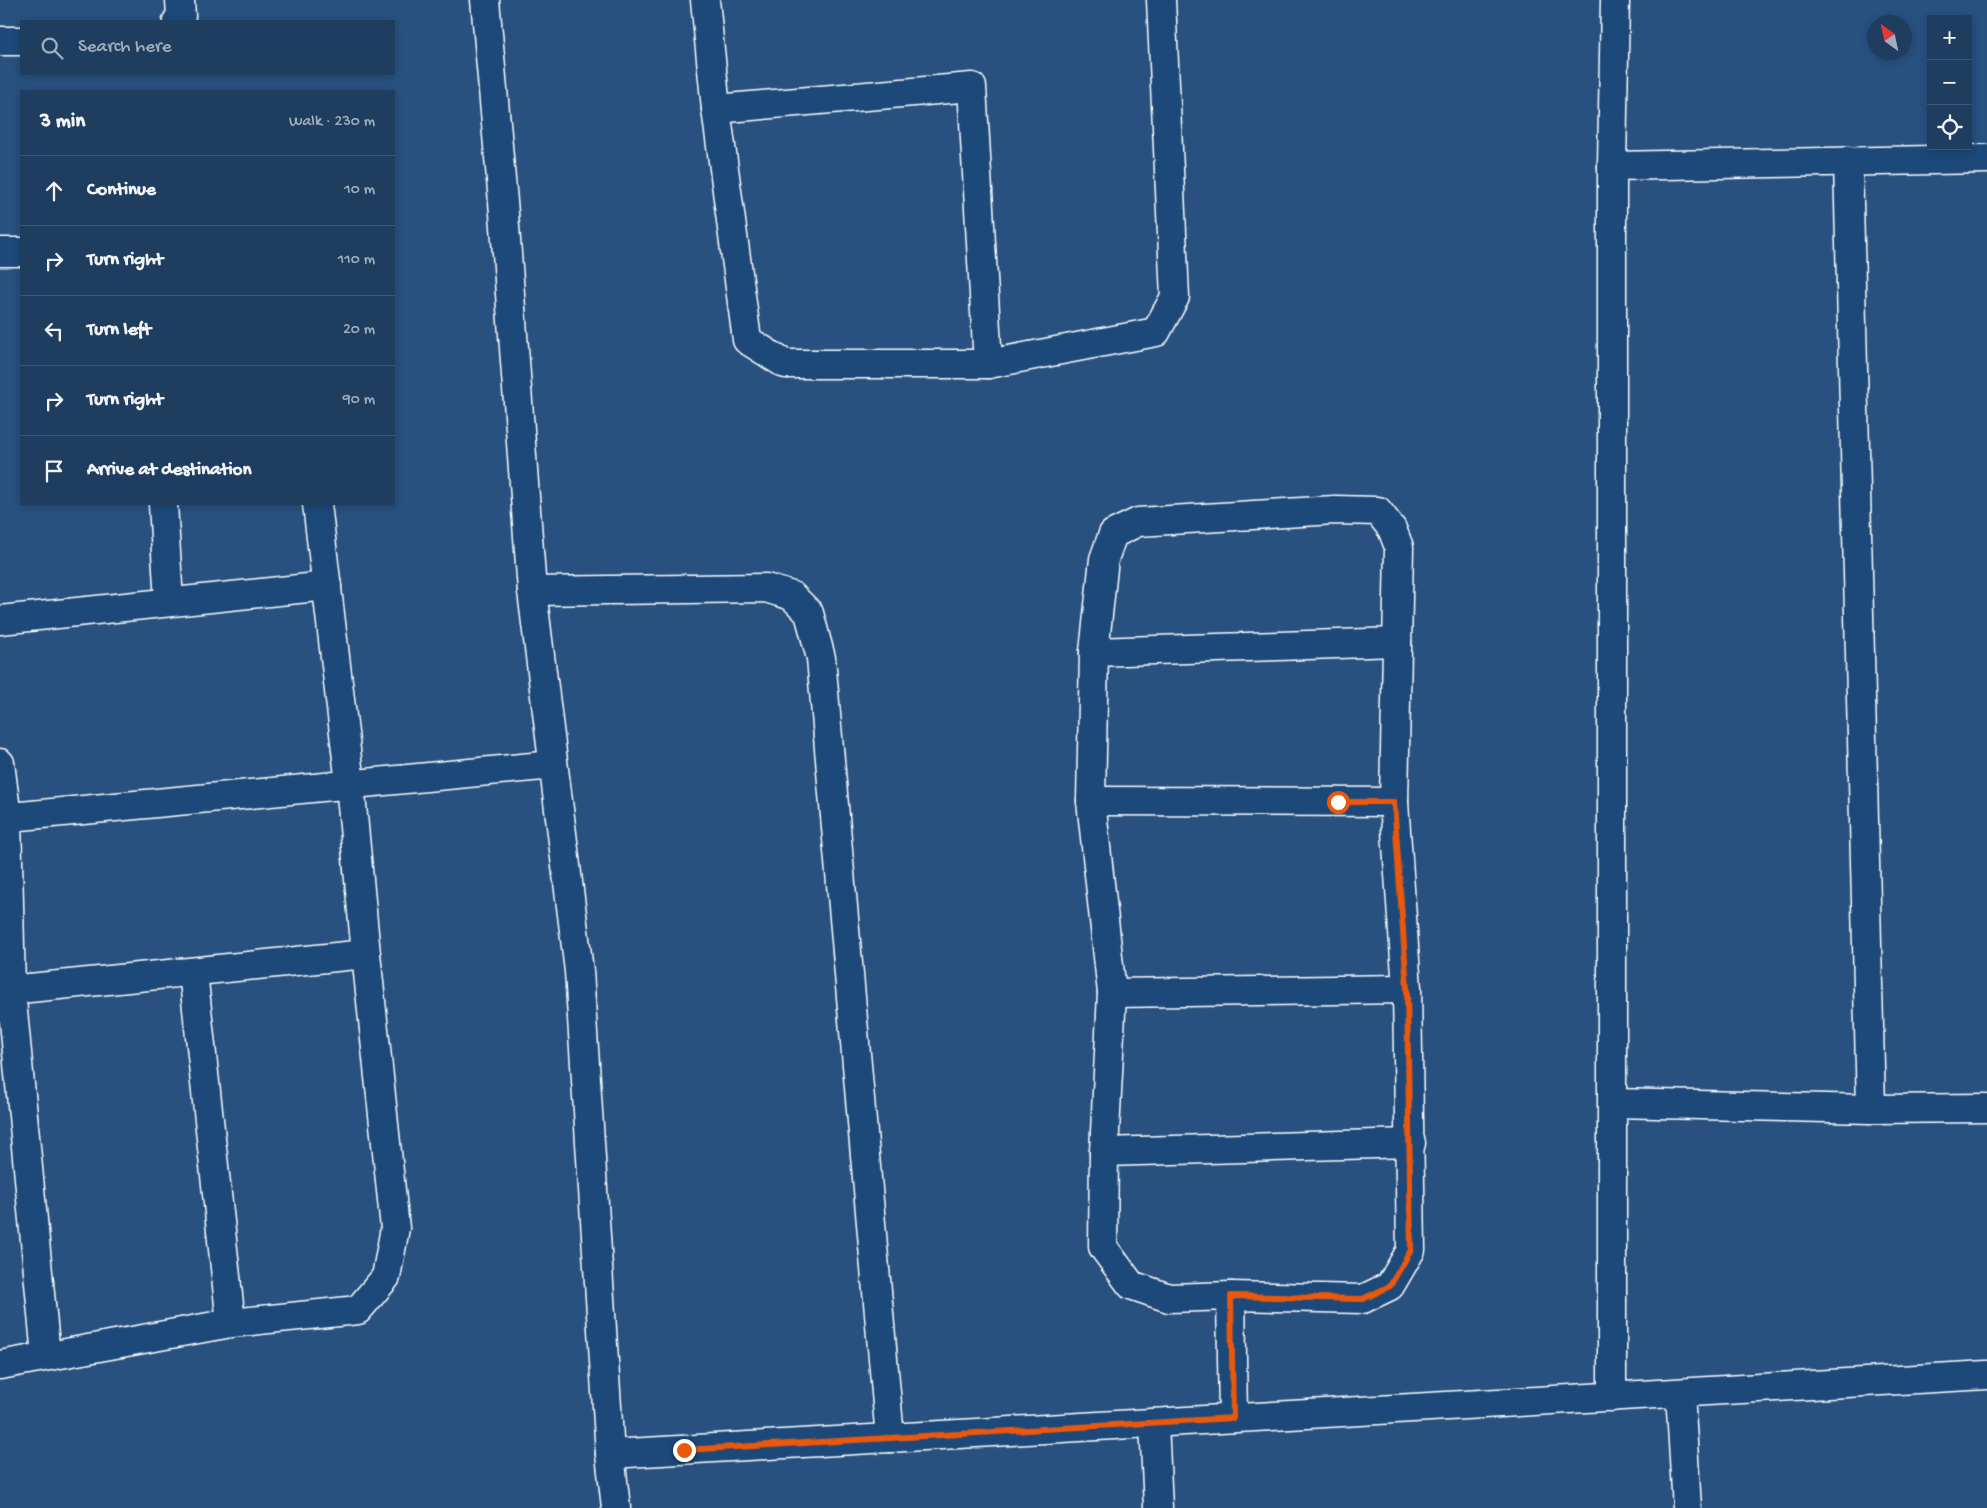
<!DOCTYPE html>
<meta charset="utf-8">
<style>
:root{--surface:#1e3d5f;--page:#2b4868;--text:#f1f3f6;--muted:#a1aebd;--line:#3c5674}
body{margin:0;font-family:"Gochi Hand",sans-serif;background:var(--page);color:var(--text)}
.controls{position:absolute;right:15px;top:15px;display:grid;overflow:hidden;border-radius:0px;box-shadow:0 2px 8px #0003}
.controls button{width:45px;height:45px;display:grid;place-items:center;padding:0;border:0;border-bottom:1px solid var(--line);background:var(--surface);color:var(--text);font:25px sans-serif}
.compass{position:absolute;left:1867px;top:15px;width:45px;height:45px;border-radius:50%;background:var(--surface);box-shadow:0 2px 8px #0003;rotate:327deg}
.stop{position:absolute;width:15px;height:15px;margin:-11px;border:4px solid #ea580c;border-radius:50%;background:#fff}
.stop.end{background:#ea580c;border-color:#fff;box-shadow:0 1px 5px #0008}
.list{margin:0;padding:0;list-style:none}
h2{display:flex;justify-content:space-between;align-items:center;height:65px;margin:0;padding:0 20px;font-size:21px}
h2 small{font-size:16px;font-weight:400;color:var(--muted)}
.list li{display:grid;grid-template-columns:32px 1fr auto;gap:15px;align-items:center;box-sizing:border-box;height:70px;padding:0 20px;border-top:1px solid var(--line)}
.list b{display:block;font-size:19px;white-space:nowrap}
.list em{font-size:16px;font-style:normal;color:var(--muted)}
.icon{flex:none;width:28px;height:28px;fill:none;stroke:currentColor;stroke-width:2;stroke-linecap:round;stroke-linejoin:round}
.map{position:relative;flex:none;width:1987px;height:1508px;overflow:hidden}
.search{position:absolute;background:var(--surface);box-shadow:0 2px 8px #0003;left:20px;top:20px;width:375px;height:55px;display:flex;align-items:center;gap:12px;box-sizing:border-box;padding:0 18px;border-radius:0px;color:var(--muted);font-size:19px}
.panel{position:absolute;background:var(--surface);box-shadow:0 2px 8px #0003;left:20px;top:90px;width:375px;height:415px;border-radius:0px}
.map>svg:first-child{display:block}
</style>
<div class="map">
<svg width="1987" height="1508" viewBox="0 0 1987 1508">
<rect width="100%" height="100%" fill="#28517f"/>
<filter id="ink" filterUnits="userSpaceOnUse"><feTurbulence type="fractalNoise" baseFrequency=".02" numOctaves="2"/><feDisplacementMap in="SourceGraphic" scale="10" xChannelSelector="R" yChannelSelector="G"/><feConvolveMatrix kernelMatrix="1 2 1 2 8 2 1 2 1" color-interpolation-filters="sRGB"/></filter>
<g filter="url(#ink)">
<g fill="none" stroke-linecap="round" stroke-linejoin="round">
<defs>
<g id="minor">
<path d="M485 0 504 213 532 591 579 971 610 1454 616 1508"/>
<path d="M705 0 716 109 747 340 785 364H988L1156 332 1175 297 1161 0"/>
<path d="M1615 0 1612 166 1987 159"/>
<path d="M177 21 181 16 180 0"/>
<path d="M0 41H21"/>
<path d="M716 109 972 87 988 364"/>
<path d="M1848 161 1871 1109"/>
<path d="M1612 166V1397"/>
<path d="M0 252H21"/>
<path d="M163 504 169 602"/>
<path d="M1335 510 1378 511 1392 529 1399 547 1394 802 1407 989 1411 1250 1390 1286 1363 1299 1231 1296 1169 1298 1131 1285 1103 1247 1104 1152 1112 993 1091 801 1094 652 1104 559 1113 534 1138 522Z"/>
<path d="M532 591 766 588 792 596 809 613 821 658 890 1438"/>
<path d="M0 620 327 586"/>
<path d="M1094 652 1397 642"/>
<path d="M0 763 7 818 11 990 46 1356"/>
<path d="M1091 801 1394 802"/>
<path d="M0 818 553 765"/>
<path d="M193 972 231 1323"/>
<path d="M0 991 366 954"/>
<path d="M1112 993 1407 989"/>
<path d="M1613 1103 1871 1109 1987 1108"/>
<path d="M1104 1152 1411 1143"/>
<path d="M1231 1296 1233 1418"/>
<path d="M0 1365 231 1323 358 1310 386 1277 395 1228 366 954 350 784 317 504"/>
<path d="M1680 1393 1687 1508"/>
<path d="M1154 1423 1158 1508"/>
<path d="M610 1454 1987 1375"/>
</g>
</defs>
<use href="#minor" stroke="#fff" stroke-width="31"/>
<use href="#minor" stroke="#1f4a7a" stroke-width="28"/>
</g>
</g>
<g fill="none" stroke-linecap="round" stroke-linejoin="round" filter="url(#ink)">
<path stroke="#ea580c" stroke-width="6" d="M684 1450 1233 1418 1231 1296 1363 1299 1390 1286 1411 1250 1407 989 1394 802H1338"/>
</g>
</svg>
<div class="controls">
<button>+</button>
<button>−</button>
<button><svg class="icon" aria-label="locate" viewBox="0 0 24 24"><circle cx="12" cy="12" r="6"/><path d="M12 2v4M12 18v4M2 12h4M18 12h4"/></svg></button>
</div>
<svg class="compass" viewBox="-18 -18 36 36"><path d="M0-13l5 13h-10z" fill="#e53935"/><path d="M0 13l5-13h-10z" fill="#a1aebd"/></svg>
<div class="stop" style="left:1338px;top:802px"></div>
<div class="stop end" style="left:684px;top:1450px"></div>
<div class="search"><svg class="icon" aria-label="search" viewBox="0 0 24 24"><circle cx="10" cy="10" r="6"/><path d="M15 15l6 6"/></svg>Search here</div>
<section class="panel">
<h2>3 min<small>Walk · 230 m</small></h2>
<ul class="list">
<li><svg class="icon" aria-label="ahead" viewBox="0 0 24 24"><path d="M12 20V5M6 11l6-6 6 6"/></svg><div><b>Continue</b></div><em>10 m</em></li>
<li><svg class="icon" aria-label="right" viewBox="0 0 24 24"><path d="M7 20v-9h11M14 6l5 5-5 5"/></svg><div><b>Turn right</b></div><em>110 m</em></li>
<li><svg class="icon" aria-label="left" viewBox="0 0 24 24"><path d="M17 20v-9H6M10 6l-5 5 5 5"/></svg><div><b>Turn left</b></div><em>20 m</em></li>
<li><svg class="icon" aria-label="right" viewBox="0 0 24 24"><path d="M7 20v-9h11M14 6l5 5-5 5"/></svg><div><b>Turn right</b></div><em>90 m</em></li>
<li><svg class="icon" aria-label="arrive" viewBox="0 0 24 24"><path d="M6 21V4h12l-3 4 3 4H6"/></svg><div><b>Arrive at destination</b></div></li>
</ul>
</section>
</div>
